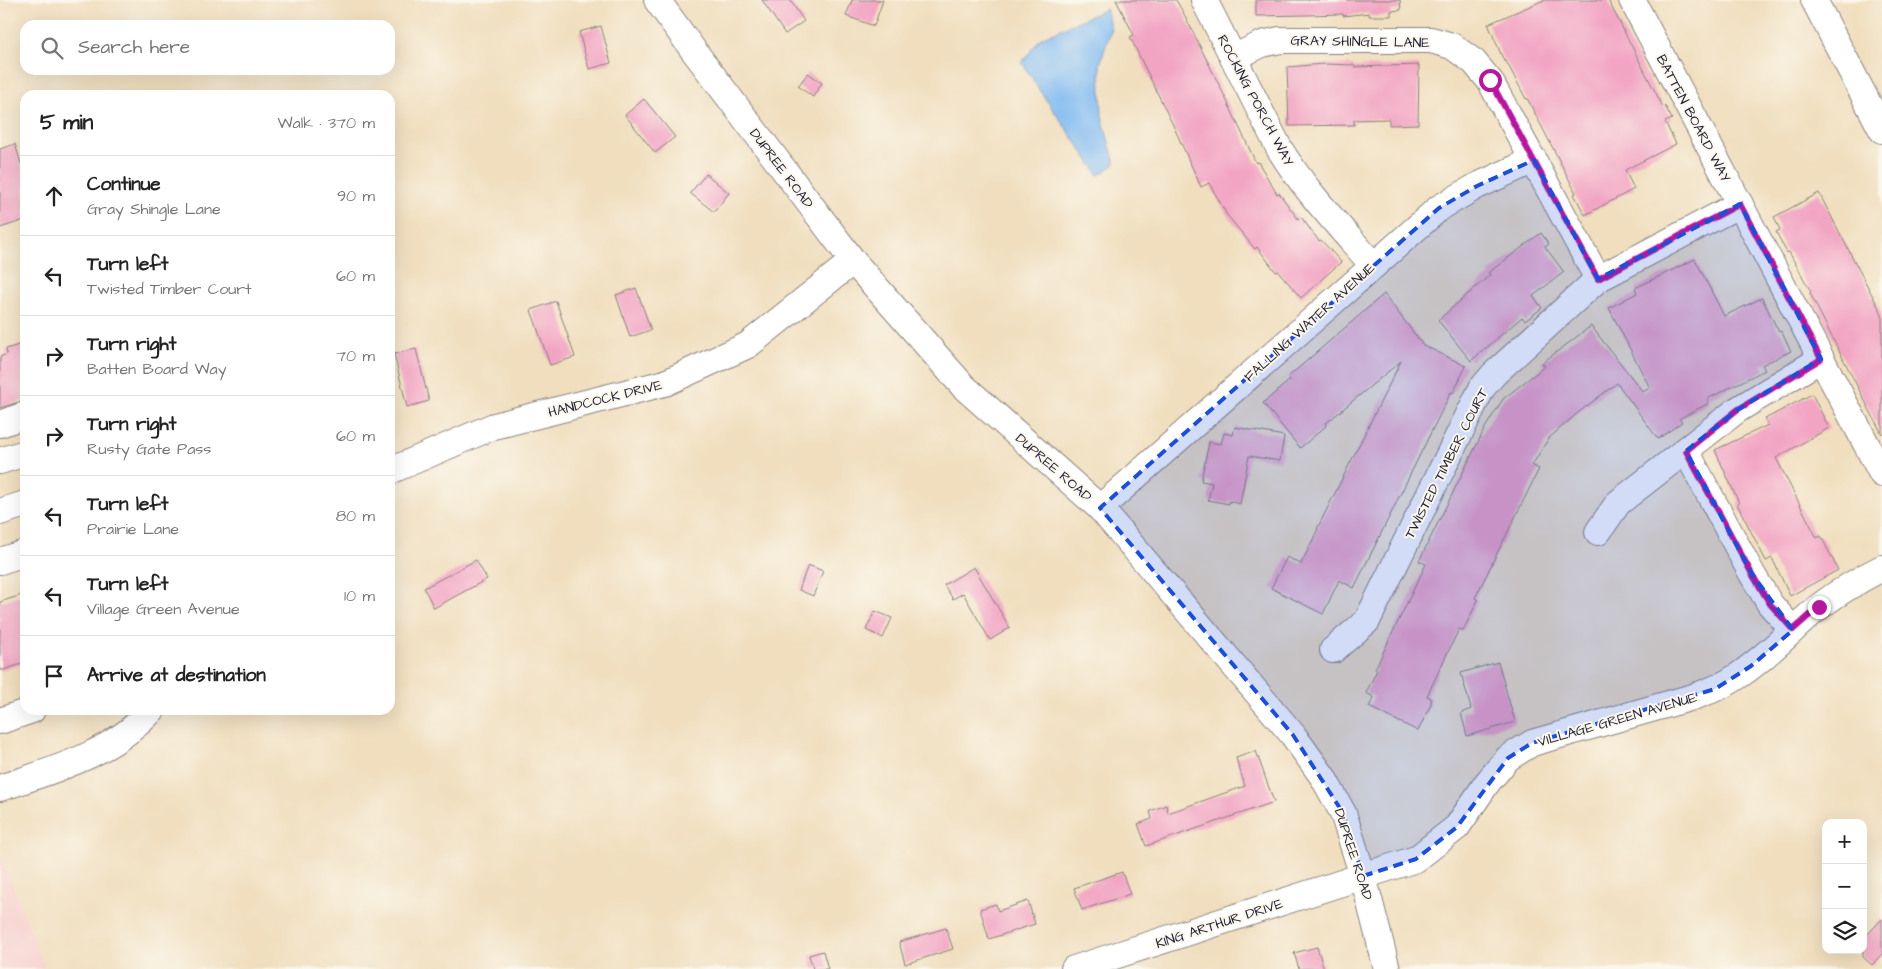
<!DOCTYPE html>
<meta charset="utf-8">
<style>
:root{--surface:#fff;--page:#f2f2f2;--text:#222;--muted:#767676;--line:#e0e0e0}
body{margin:0;font-family:"Architects Daughter",sans-serif;background:var(--page);color:var(--text)}
.controls{position:absolute;right:15px;bottom:15px;display:grid;overflow:hidden;border-radius:10px;box-shadow:0 5px 20px #0002}
.controls button{width:45px;height:45px;display:grid;place-items:center;padding:0;border:0;border-bottom:1px solid var(--line);background:var(--surface);color:var(--text);font:25px sans-serif}
.stop{position:absolute;width:15px;height:15px;margin:-11px;border:4px solid #b5179e;border-radius:50%;background:#fff}
.stop.end{background:#b5179e;border-color:#fff;box-shadow:0 1px 5px #0008}
.list{margin:0;padding:0;list-style:none}
h2{display:flex;justify-content:space-between;align-items:center;height:65px;margin:0;padding:0 20px;font-size:21px}
h2 small{font-size:16px;font-weight:400;color:var(--muted)}
.list li{display:grid;grid-template-columns:32px 1fr auto;gap:15px;align-items:center;box-sizing:border-box;height:80px;padding:0 20px;border-top:1px solid var(--line)}
.list b{display:block;font-size:19px;white-space:nowrap}
.list p{margin:0;font-size:16px;white-space:nowrap;color:var(--muted)}
.list em{font-size:16px;font-style:normal;color:var(--muted)}
.icon{flex:none;width:28px;height:28px;fill:none;stroke:currentColor;stroke-width:2;stroke-linecap:round;stroke-linejoin:round}
.map{position:relative;flex:none;width:1882px;height:969px;overflow:hidden}
.search{position:absolute;background:var(--surface);box-shadow:0 5px 20px #0002;left:20px;top:20px;width:375px;height:55px;display:flex;align-items:center;gap:12px;box-sizing:border-box;padding:0 18px;border-radius:15px;color:var(--muted);font-size:19px}
.panel{position:absolute;background:var(--surface);box-shadow:0 5px 20px #0002;left:20px;top:90px;width:375px;height:625px;border-radius:15px}
.map>svg:first-child{display:block}
</style>
<div class="map">
<svg width="1882" height="969" viewBox="0 0 1882 969">
<rect width="100%" height="100%" fill="#fbf7ec"/>
<filter id="ink" filterUnits="userSpaceOnUse"><feTurbulence type="fractalNoise" baseFrequency=".02" numOctaves="2"/><feDisplacementMap in="SourceGraphic" scale="10" xChannelSelector="R" yChannelSelector="G"/><feConvolveMatrix kernelMatrix="1 2 1 2 8 2 1 2 1" color-interpolation-filters="sRGB"/></filter>
<filter id="wash" filterUnits="userSpaceOnUse"><feTurbulence type="fractalNoise" baseFrequency=".0096" numOctaves="4" result="noise"/><feDisplacementMap in="SourceGraphic" scale="20" xChannelSelector="R" yChannelSelector="G"/><feGaussianBlur stdDeviation="1.12" result="paint"/><feColorMatrix in="noise" values="0 0 0 0 0 0 0 0 0 0 0 0 0 0 0 0 0 1.4 0 .05"/><feComposite in="paint" operator="in"/></filter>
<g filter="url(#wash)">
<rect width="100%" height="100%" fill="#f0debe"/>
<path fill="#f7d0cd" d="M0 854 45 969H0Z"/>
<path fill="#80baf1" stroke="#516e96" d="M1106 9 1111 30 1100 64 1102 117 1115 164 1099 175 1040 91 1022 62 1041 38Z"/>
<g id="blocks">
<g fill="#f2a4c3">
<path d="M762 0H790L804 21 785 34Z"/>
<path d="M852 0H883L874 26 846 16Z"/>
<path d="M1116 0H1176L1183 12 1226 99 1256 163 1258 162 1277 194 1279 193 1298 219 1301 217 1319 241 1321 240 1341 262 1301 298 1278 271 1276 272 1257 247 1255 249 1227 215 1209 183 1201 187 1172 123 1130 37 1134 35Z"/>
<path d="M1256 0H1400L1401 10 1391 11V16H1369V13L1343 16V14L1306 15 1256 16Z"/>
<path d="M1544 0H1608L1663 107 1665 106 1672 119 1665 122 1676 144 1625 170 1634 189 1585 215 1574 194 1576 193 1527 98 1526 99 1506 61H1504L1488 24Z"/>
<path d="M601 26 611 63 589 69 579 32Z"/>
<path d="M1324 64 1354 65V67L1419 65 1418 124 1389 125V119L1354 120V125L1289 126 1287 67Z"/>
<path d="M808 73 822 83 813 97 798 86Z"/>
<path d="M644 99 675 137 655 153 625 115Z"/>
<path d="M15 144 25 176V220L0 228V149Z"/>
<path d="M706 174 729 193 714 212 690 193Z"/>
<path d="M1819 193 1882 314V434L1836 345 1810 293 1811 292 1789 252 1787 253 1776 232 1780 230 1774 217Z"/>
<path d="M1541 233 1549 244 1545 247 1564 272 1533 296 1542 308 1525 321 1522 317 1471 361 1438 320 1490 275 1488 273Z"/>
<path d="M1695 259 1724 316 1762 298 1779 332 1781 331 1791 351 1762 365 1765 370 1707 399 1709 403 1679 419 1682 422 1658 439 1617 383 1579 412 1549 438 1532 465 1539 469 1475 598 1478 600 1463 631 1459 629 1427 696 1431 698V704L1418 731 1369 707 1374 697 1366 693 1377 670 1375 669 1426 564 1419 561 1485 428 1503 399 1545 366 1542 363 1591 326 1643 392 1650 388 1609 308 1637 293 1635 288Z"/>
<path d="M636 288 651 330 630 337 616 295Z"/>
<path d="M1384 294 1423 345 1466 366 1453 393 1451 392 1354 588 1339 580 1323 614 1271 588 1287 557 1301 564 1318 529H1317L1401 361 1325 424 1326 426 1300 448 1263 403 1290 380 1288 377Z"/>
<path d="M556 301 575 357 550 365 531 310Z"/>
<path d="M25 343V400L0 408V357L7 354 6 349Z"/>
<path d="M416 349 429 401 407 407 394 354Z"/>
<path d="M1812 394 1829 428 1776 458 1817 538 1821 536 1838 570 1790 596 1772 558 1766 561 1737 504 1739 503 1715 450 1768 425 1765 419Z"/>
<path d="M1235 427 1284 436 1280 461 1249 456 1240 504 1229 501V504L1208 500 1212 483 1201 481 1209 442 1221 444 1224 433 1233 435Z"/>
<path d="M476 560 487 579 434 608 424 588Z"/>
<path d="M808 565 823 571 813 596 799 590Z"/>
<path d="M974 567 1010 628 990 640 963 593 953 599 944 585Z"/>
<path d="M25 594V663L0 671V602Z"/>
<path d="M875 611 892 618 883 638 866 630Z"/>
<path d="M1498 662 1515 722 1467 736 1461 713 1471 709 1461 673Z"/>
<path d="M1256 751 1274 802 1146 846 1138 824 1152 819 1150 811 1166 805 1168 813 1245 786 1236 758Z"/>
<path d="M1122 872 1130 894 1082 910 1074 888Z"/>
<path d="M1028 901 1035 924 989 939 980 909 996 904 998 911Z"/>
<path d="M1882 919V954L1872 965 1863 957V939Z"/>
<path d="M946 928 953 949 905 964 899 942Z"/>
<path d="M1317 947 1324 969H1299L1294 953Z"/>
<path d="M823 951 828 969H813L809 955Z"/>
</g>
</g>
</g>
<g filter="url(#ink)">
<use href="#blocks" fill-opacity="0" stroke="#89807c" stroke-width="1"/>
<g fill="none" stroke-linecap="round" stroke-linejoin="round">
<defs>
<g id="minor">
<path d="M657 0 694 51 853 261 963 386 1100 508 1293 735 1323 777 1343 813 1363 876 1387 969"/>
<path d="M1204 0 1279 148C1305 191 1340 227 1373 265"/>
<path d="M1632 0 1882 474"/>
<path d="M1814 0 1882 130"/>
<path d="M1233 58 1262 44 1280 40H1431L1452 46 1474 62 1490 81 1598 279"/>
<path d="M0 424 25 415"/>
<path d="M1686 451 1752 574 1770 604 1793 630"/>
<path d="M0 461 25 453"/>
<path d="M390 471 494 426 665 383 748 345 853 261"/>
<path d="M1100 508 1439 208 1477 186 1534 160"/>
<path d="M0 512 25 504"/>
<path d="M1598 532 1618 503 1737 410 1821 359"/>
<path d="M0 561 25 553"/>
<path d="M1333 650 1367 621 1482 388 1494 374 1598 279 1740 204"/>
<path d="M0 721 32 710"/>
<path d="M0 788C56 769 110 755 152 710"/>
<path d="M1074 969 1416 859 1457 827 1487 783 1508 758 1532 743 1693 697C1707 692 1722 687 1735 678 1766 658 1792 629 1820 606 1840 591 1860 579 1882 568"/>
</g>
</defs>
<use href="#minor" stroke="#89807c" stroke-width="28"/>
<use href="#minor" stroke="#fff" stroke-width="26"/>
</g>
</g>
<g fill="none" stroke-linecap="round" stroke-linejoin="round" filter="url(#ink)">
<path stroke="#b5179e" stroke-width="6" d="M1490 80 1598 279 1740 204 1821 359 1737 410 1686 451 1752 574 1770 604 1793 630 1819 607"/>
</g>
<path fill="#1d4ed8" fill-opacity="0.2" stroke="#1d4ed8" stroke-width="4" stroke-dasharray="10 6" stroke-linejoin="round" d="M1534 160 1598 279 1740 204 1821 359 1737 410 1686 451 1752 574 1793 630 1751 666 1715 689 1532 743 1508 758 1457 827 1416 859 1363 876 1343 813 1293 735 1100 508 1439 208 1477 186Z"/>
<g text-anchor="middle" stroke-width="4" stroke-linejoin="round" paint-order="stroke">
<g font-size="14" fill="#22223b" stroke="#fbf7ec">
<text transform="translate(1360 41) rotate(1)" y="5">GRAY SHINGLE LANE</text>
<text transform="translate(1256 100) rotate(62)" y="5">ROCKING PORCH WAY</text>
<text transform="translate(1694 118) rotate(62)" y="5">BATTEN BOARD WAY</text>
<text transform="translate(782 168) rotate(53)" y="5">DUPREE ROAD</text>
<text transform="translate(1309 322) rotate(-42)" y="5">FALLING WATER AVENUE</text>
<text transform="translate(605 398) rotate(-14)" y="5">HANDCOCK DRIVE</text>
<text transform="translate(1446 463) rotate(-63)" y="5">TWISTED TIMBER COURT</text>
<text transform="translate(1054 467) rotate(41)" y="5">DUPREE ROAD</text>
<text transform="translate(1617 719) rotate(-16)" y="5">VILLAGE GREEN AVENUE</text>
<text transform="translate(1354 854) rotate(72)" y="5">DUPREE ROAD</text>
<text transform="translate(1219 923) rotate(-18)" y="5">KING ARTHUR DRIVE</text>
</g>
</g>
</svg>
<div class="controls">
<button>+</button>
<button>−</button>
<button><svg class="icon" aria-label="layers" viewBox="0 0 24 24"><path d="M12 4l9 5-9 5-9-5zM3 14l9 5 9-5"/></svg></button>
</div>
<div class="stop" style="left:1490px;top:80px"></div>
<div class="stop end" style="left:1819px;top:607px"></div>
<div class="search"><svg class="icon" aria-label="search" viewBox="0 0 24 24"><circle cx="10" cy="10" r="6"/><path d="M15 15l6 6"/></svg>Search here</div>
<section class="panel">
<h2>5 min<small>Walk · 370 m</small></h2>
<ul class="list">
<li><svg class="icon" aria-label="ahead" viewBox="0 0 24 24"><path d="M12 20V5M6 11l6-6 6 6"/></svg><div><b>Continue</b><p>Gray Shingle Lane</p></div><em>90 m</em></li>
<li><svg class="icon" aria-label="left" viewBox="0 0 24 24"><path d="M17 20v-9H6M10 6l-5 5 5 5"/></svg><div><b>Turn left</b><p>Twisted Timber Court</p></div><em>60 m</em></li>
<li><svg class="icon" aria-label="right" viewBox="0 0 24 24"><path d="M7 20v-9h11M14 6l5 5-5 5"/></svg><div><b>Turn right</b><p>Batten Board Way</p></div><em>70 m</em></li>
<li><svg class="icon" aria-label="right" viewBox="0 0 24 24"><path d="M7 20v-9h11M14 6l5 5-5 5"/></svg><div><b>Turn right</b><p>Rusty Gate Pass</p></div><em>60 m</em></li>
<li><svg class="icon" aria-label="left" viewBox="0 0 24 24"><path d="M17 20v-9H6M10 6l-5 5 5 5"/></svg><div><b>Turn left</b><p>Prairie Lane</p></div><em>80 m</em></li>
<li><svg class="icon" aria-label="left" viewBox="0 0 24 24"><path d="M17 20v-9H6M10 6l-5 5 5 5"/></svg><div><b>Turn left</b><p>Village Green Avenue</p></div><em>10 m</em></li>
<li><svg class="icon" aria-label="arrive" viewBox="0 0 24 24"><path d="M6 21V4h12l-3 4 3 4H6"/></svg><div><b>Arrive at destination</b></div></li>
</ul>
</section>
</div>
